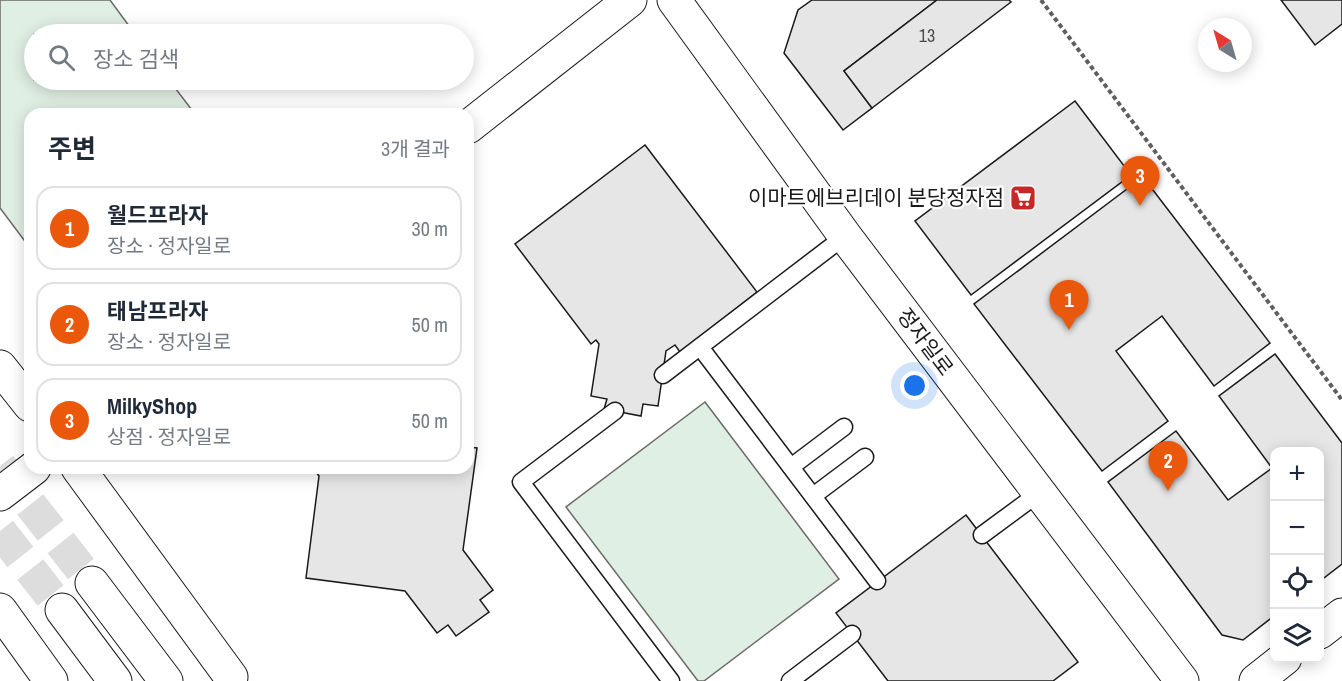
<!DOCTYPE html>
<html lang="ko">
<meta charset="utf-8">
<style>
:root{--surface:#fff;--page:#f2f2f3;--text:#1f2937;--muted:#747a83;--line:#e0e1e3;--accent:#ea580c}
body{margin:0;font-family:"Archivo Narrow","Noto Sans KR",sans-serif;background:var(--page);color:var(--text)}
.controls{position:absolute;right:18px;bottom:18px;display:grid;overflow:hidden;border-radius:12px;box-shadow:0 3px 15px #0003}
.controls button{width:54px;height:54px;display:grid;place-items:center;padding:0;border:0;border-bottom:2px solid var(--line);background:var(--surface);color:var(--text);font:30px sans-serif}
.compass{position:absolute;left:1198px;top:18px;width:54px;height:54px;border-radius:50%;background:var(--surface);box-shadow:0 3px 15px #0003;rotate:323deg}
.you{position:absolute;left:915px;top:386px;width:21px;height:21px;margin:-15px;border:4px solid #fff;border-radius:50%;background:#1a73e8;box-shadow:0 0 0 9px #1a73e833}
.badge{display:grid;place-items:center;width:39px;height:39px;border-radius:50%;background:var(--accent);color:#fff;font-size:20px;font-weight:700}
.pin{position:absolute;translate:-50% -50px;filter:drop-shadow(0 2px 3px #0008)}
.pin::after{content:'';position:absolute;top:32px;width:21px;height:18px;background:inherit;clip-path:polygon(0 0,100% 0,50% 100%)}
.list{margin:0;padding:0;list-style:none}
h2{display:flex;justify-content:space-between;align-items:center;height:78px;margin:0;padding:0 24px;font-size:26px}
h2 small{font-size:20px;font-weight:400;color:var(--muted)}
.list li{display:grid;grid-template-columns:39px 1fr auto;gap:18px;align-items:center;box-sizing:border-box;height:84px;margin:0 12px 12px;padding:0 12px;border:2px solid var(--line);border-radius:18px}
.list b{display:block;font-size:22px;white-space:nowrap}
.list p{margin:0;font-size:20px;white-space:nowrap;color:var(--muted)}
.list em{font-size:20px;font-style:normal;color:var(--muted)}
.icon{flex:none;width:33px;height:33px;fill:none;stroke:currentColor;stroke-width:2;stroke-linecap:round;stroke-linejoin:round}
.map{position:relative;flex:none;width:1342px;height:681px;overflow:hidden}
.search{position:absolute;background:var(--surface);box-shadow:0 3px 15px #0003;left:24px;top:24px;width:450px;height:66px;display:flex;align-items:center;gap:15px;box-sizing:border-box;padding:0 21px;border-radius:33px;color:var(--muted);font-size:22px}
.panel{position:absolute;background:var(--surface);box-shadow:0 3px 15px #0003;left:24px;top:108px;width:450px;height:366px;border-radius:18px}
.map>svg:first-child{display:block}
</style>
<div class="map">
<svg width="1342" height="681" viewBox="0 0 1342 681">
<rect width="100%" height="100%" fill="#fff"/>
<g fill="#e0efe3" stroke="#6a6a6a" stroke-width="1.5">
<path d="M0 0H110L135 34H34V80H169L195 114H30V248L0 208Z"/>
<path d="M705 402 839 579 704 681H698L566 507Z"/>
</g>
<g fill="#e6e6e6" stroke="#1a1a1a" stroke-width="1.5">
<path d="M812 0H937L844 71 872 108 843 130 784 53 798 10Z"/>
<path d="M937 0H1009L1011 2 872 108 844 71Z"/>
<path d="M1281 0H1342V24L1315 45Z"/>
<path d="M1075 101 1131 175 971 295 915 221Z"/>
<path d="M645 145 757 292 680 352 675 345 666 351 658 406 643 404 641 416 604 409 607 399 591 396 599 344 596 340 591 344 515 244Z"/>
<path d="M1143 177 1270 343 1214 386 1162 316 1116 351 1168 421 1102 471 974 304Z"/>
<path d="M1275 354 1342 443V564L1320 581V452H1274V616L1243 640 1222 635 1108 482 1176 431 1228 500 1272 468 1219 396Z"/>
<path d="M468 447 477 448 463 550 493 590 480 600 489 612 456 636 448 625 437 633 405 591 306 578 319 476 313 468H468Z"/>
<path d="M966 515 1078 662 1053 681H888L836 613Z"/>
</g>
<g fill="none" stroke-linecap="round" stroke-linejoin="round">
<g stroke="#ddd" stroke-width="33" stroke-dasharray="33 16" stroke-linecap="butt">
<path d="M0 466 92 583"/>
<path d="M0 531 62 610"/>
</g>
<defs>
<g id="service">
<path d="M700 347 877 581"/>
<path d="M663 375 845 236"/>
<path d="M615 411 521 482 671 681"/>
<path d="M791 467 844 427"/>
<path d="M813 496 865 457"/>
<path d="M982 535 1039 493"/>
<path d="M790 681 852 634"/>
</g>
<g id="minor">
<path d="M1320 632 1342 615"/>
<path d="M1256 681 1285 658"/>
</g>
<g id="tertiary">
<path d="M674 0 845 236 1182 681"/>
<path d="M468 127 630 0"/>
<path d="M0 494 34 468"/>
</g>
<g id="trunk">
<path d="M0 367 30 405"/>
<path d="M78 468 231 677"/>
<path d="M92 583 166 681"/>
<path d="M0 610 51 681"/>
<path d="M62 610 115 681"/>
</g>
</defs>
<use href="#service" stroke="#1a1a1a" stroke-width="19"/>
<use href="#minor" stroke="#1a1a1a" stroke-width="35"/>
<use href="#tertiary" stroke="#1a1a1a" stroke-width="35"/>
<use href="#trunk" stroke="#1a1a1a" stroke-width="35"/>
<path stroke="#5f5f5f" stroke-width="4" stroke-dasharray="4.5 3" stroke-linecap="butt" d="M1041 0 1342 400"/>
<use href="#service" stroke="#fff" stroke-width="16"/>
<use href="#minor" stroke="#fff" stroke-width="33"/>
<use href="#tertiary" stroke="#fff" stroke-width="33"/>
<use href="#trunk" stroke="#fff" stroke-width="33"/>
</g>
<defs>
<symbol id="supermarket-square" viewBox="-11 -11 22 22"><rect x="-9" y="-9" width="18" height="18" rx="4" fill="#c62828" stroke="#fff"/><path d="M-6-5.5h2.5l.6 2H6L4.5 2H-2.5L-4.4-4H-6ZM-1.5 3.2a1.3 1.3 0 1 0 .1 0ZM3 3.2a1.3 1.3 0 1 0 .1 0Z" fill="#fff"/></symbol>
</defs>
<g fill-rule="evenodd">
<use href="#supermarket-square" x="1008" y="183" width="30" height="30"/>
</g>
<g text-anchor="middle" stroke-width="4.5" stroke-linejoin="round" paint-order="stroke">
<g font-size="18" fill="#4d4d4d">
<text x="927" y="42">13</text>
</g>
<g font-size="21" fill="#1a1a1a" stroke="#fff" text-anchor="end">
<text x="1004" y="205">이마트에브리데이 분당정자점</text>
</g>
<g font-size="21" fill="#1a1a1a" stroke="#fff">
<text transform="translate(925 342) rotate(53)" y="7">정자일로</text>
</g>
</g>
</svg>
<div class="controls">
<button>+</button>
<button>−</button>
<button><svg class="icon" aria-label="locate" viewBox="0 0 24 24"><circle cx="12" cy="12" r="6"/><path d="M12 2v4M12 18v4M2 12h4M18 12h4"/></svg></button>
<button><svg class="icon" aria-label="layers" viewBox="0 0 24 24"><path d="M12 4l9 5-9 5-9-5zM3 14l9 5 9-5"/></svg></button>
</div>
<svg class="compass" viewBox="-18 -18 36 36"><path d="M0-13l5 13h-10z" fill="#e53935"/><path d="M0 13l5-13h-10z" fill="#747a83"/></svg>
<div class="you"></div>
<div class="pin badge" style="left:1069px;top:330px">1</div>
<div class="pin badge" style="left:1168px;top:491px">2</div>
<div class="pin badge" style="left:1140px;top:206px">3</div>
<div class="search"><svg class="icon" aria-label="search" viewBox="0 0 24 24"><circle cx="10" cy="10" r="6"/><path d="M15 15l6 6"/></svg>장소 검색</div>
<section class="panel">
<h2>주변<small>3개 결과</small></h2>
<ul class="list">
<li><span class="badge">1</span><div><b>월드프라자</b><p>장소 · 정자일로</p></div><em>30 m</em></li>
<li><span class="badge">2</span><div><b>태남프라자</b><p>장소 · 정자일로</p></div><em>50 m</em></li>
<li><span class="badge">3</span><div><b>MilkyShop</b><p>상점 · 정자일로</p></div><em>50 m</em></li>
</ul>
</section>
</div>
